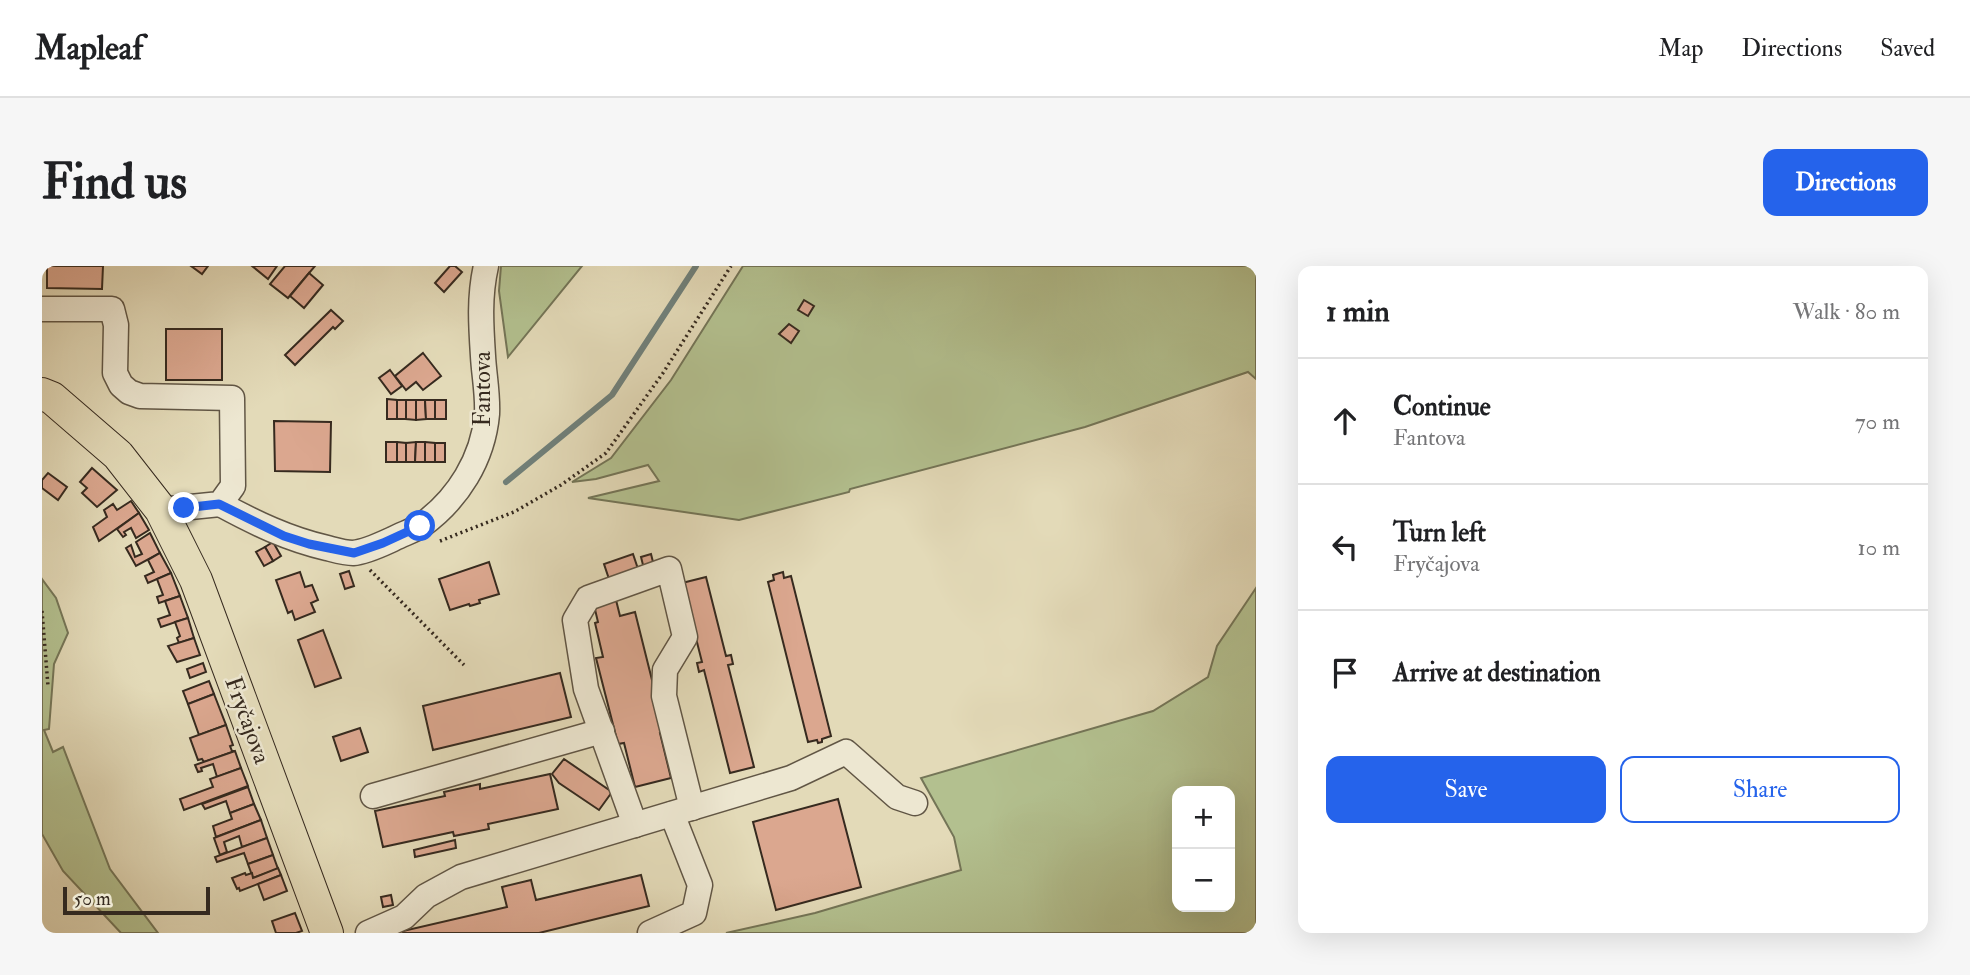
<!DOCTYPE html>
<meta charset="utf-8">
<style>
:root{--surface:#fff;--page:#f6f6f6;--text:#202124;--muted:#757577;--line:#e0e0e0;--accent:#2563eb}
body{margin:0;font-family:"IM FELL Double Pica",serif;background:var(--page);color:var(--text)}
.controls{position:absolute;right:21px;bottom:21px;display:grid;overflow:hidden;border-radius:14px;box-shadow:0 7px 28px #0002}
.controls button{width:63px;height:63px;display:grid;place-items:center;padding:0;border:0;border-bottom:2px solid var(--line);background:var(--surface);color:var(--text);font:35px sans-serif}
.scale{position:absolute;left:21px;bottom:18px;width:147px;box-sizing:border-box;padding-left:7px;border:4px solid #362a1f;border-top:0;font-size:19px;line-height:24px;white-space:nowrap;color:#362a1f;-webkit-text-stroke:5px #ede7d1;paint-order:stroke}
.stop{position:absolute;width:21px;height:21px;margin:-16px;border:5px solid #2563eb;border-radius:50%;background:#fff}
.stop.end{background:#2563eb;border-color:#fff;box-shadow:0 2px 7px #0008}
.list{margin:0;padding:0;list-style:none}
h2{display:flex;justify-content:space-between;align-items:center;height:91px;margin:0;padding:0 28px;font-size:30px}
h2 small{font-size:23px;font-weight:400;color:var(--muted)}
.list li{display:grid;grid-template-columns:46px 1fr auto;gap:21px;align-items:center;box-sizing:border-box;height:126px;padding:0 28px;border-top:2px solid var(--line)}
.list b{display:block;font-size:26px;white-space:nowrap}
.list p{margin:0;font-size:23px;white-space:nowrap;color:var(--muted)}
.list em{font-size:23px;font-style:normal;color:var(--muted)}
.actions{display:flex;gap:14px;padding:21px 28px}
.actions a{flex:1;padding:16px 0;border:2px solid var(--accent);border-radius:14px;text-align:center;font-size:24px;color:var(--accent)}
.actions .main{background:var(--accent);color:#fff}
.icon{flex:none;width:38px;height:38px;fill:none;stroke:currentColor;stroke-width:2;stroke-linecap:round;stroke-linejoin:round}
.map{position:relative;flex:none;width:1214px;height:667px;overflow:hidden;border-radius:14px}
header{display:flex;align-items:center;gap:42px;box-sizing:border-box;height:98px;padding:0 35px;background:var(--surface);border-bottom:2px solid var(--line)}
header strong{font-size:33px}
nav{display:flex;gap:38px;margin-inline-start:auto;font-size:24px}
.intro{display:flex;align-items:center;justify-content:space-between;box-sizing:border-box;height:168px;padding:0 42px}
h1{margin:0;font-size:49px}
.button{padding:18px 32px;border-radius:14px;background:var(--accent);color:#fff;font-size:24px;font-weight:700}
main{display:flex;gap:42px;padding:0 42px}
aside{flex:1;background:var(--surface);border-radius:14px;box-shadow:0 7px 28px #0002}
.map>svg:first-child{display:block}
</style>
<header>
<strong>Mapleaf</strong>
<nav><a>Map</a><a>Directions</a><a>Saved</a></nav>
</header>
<div class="intro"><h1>Find us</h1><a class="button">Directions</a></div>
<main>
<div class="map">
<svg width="1214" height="667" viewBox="0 0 1214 667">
<rect width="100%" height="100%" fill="#e3dab8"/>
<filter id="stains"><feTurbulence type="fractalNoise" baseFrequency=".00286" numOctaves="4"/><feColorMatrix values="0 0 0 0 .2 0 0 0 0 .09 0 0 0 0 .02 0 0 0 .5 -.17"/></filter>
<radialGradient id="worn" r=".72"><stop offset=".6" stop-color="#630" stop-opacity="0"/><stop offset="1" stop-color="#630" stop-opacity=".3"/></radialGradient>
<g fill="#b3c08f" stroke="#747557" stroke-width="2" fill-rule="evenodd">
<path d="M459 0H540L466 91 457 25Z"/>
<path d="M701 0H1214V113L1206 106 1043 161 808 223 807 226 697 254 546 232 617 215 606 199 554 213 530 216 569 192 629 114Z"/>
<path d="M0 313 14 332 26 367 12 398 7 463 2 464 11 486 21 481 68 603 116 667H79L21 605 0 568Z"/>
<path d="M1214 322V667H684L773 647 919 604 912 571 879 512 1111 445 1166 411 1175 380ZM1135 525H1188V641H1135Z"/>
</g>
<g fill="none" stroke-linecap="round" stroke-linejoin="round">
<path stroke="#70807a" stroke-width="6" d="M464 216 570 129 654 0"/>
</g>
<g fill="#dba78f" stroke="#362a1f" stroke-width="2">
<path d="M5 0H61L60 23 5 22Z"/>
<path d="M149 0H166L160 8Z"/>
<path d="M210 0H235L226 13Z"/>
<path d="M243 0H273L246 32 228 18Z"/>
<path d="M408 0H413L420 6 402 26 393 17Z"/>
<path d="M267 7 281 19 262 42 248 30Z"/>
<path d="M762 34 772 40 766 50 756 44Z"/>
<path d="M289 44 301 55 293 63 291 61 253 99 243 89Z"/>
<path d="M747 58 757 65 749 77 737 68Z"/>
<rect x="124" y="63" width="56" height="51"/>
<path d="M381 87 399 110 381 124 374 116 364 124 353 110Z"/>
<path d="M348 104 360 120 349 128 337 112Z"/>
<path d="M345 133 355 134V153H345Z"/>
<rect x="355" y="134" width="9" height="19"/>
<path d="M364 134H374V154L364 153Z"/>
<path d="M374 134H383L384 153 374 154Z"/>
<path d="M383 134H393V153H384Z"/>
<rect x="393" y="134" width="11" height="19"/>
<path d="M232 155 289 156 288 206 233 205Z"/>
<rect x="344" y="176" width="11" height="20"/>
<path d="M355 176 364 177V196H355Z"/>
<path d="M374 176 373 196H364V177Z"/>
<path d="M374 176H383V196H373Z"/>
<path d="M383 176 393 177V196H383Z"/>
<rect x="393" y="177" width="10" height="19"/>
<path d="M50 202 75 224 55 241 40 227 45 222 38 216Z"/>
<path d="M6 207 25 221 16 234 0 222V214Z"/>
<path d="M89 235 97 247 57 275 51 261 65 251 62 244 71 238 75 244Z"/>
<path d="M97 247 107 264 94 272 89 262 82 266 84 269 81 271 75 263Z"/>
<path d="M108 267 118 287 94 300 84 282 89 279 93 291 100 288 94 276Z"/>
<path d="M231 276 239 290 231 295 223 281Z"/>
<path d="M223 281 231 295 222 300 214 286Z"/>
<path d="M118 287 129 307 106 317 103 310 112 306 106 294Z"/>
<path d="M591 288 596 303 567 313 562 298Z"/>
<path d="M609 288 612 300 602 303 599 291Z"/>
<path d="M447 296 457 328 437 334 438 337 428 340 427 338 408 344 397 313Z"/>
<path d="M307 305 312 320 303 323 298 308Z"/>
<path d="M258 306 263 321 270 319 276 334 269 337 273 346 253 354 250 345 246 347 234 314Z"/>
<path d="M741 306 742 312 749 310 789 470 780 473V476L776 477 775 474 766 476 726 316 732 314 731 309Z"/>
<path d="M129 307 138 330 117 337 115 331 121 329 115 313Z"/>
<path d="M664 311 684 390 689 389 691 398 686 399 712 501 688 507 662 404 657 406 655 397 660 396 640 317Z"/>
<path d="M138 330 146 352 119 361 116 353 128 349 123 335Z"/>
<path d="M573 330 578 350 593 346 623 466 618 467 629 512 593 521 582 477 576 478 554 392 561 391 553 357 556 356 551 335Z"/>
<path d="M146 352 152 372 137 377 135 372 138 370 133 356Z"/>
<path d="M281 364 299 412 273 421 256 374Z"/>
<path d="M152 372 158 389 135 396 126 380Z"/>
<path d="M161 397 164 406 148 412 145 403Z"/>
<path d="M518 407 529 451 391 484 381 440Z"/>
<path d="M167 415 172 428 146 438 141 425Z"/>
<path d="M172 428 184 459 157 469 146 438Z"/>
<path d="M184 459 191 479 188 480 190 485H193L162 496 160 493 156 494 148 472Z"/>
<path d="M318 462 326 486 299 495 291 471Z"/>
<path d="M193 485 199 502 175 511 171 498 159 502 160 505 156 506 153 499Z"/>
<path d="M522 493 570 526 557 544 517 517 510 508Z"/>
<path d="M199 502 206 520 142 544 138 533 171 521 168 513Z"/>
<path d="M508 508 516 543 446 558 447 563 412 570 411 566 341 581 333 545 403 530 402 526 438 518V523Z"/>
<path d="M206 521 212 538 188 547 184 535 163 543 160 538Z"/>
<path d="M796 533 819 621 734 644 711 556Z"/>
<path d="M212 538 219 554 174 571 171 560 190 553 188 547Z"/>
<path d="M219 554 225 572 200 581 197 570 182 576 185 586 178 589 172 572Z"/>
<path d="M225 572 231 589 206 598 202 587 175 596 173 591Z"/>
<path d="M413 574 414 582 373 591 372 584Z"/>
<path d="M231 589 236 603 211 612 206 598Z"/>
<path d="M236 602 239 609 198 625 197 622 195 623 190 612 203 607 204 609 210 607 211 612Z"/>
<path d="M239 609 245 625 222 634 216 618Z"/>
<path d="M599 609 607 640 497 667H361V665L465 641 460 621 489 614 494 634Z"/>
<path d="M349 629 351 639 341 641 339 631Z"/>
<path d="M253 647 260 665 254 667H234L230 655Z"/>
</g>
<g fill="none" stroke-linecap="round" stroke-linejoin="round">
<defs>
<g id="minor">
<path d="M0 43H70L74 59 73 107 79 119 87 126 98 130 190 132 191 220 178 238 119 244"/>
<path d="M178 238C213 257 246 273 285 282 293 284 303 287 311 287 324 286 340 278 351 273 360 268 371 265 380 259 416 233 441 193 445 148 446 128 442 109 441 90 439 60 437 30 444 0"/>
<path d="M331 530 560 465"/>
<path d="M593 559 544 423 533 354 546 332 627 303 643 371 623 404 622 430 650 542"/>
<path d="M326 667 362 651 384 630 419 611 749 512 804 486 855 531 873 537"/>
<path d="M608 667 652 647 658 619 630 548"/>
</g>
<path id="major" d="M0 128 10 132 76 189 119 244 154 314 285 667"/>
</defs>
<use href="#minor" stroke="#615645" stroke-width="27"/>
<use href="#major" stroke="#362a1f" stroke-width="34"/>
<g stroke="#362a1f" stroke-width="3.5" stroke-dasharray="2 3.5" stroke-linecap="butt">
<path d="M398 275 472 246 519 219 564 187 621 107 689 0"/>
<path d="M328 304 422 399"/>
<path d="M0 345 6 420"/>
</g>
<use href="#minor" stroke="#ede7d1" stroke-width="24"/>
<use href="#major" stroke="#e3dab8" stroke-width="32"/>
</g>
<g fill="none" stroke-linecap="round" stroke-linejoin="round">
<path stroke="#2563eb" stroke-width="9" d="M142 242 177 238 242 270 267 278 312 287 341 277 378 260"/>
</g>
<g text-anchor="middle" stroke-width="5" stroke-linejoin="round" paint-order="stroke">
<g font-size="24" fill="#362a1f" stroke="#ede7d1">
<text transform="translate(440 123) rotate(-90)" y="8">Fantova</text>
<text transform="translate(206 454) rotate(70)" y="8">Fryčajova</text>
</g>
</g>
<rect width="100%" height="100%" filter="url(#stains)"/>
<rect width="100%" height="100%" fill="url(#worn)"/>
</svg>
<div class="controls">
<button>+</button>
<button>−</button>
</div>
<div class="scale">50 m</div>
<div class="stop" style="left:378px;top:260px"></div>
<div class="stop end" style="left:142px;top:242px"></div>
</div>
<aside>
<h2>1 min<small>Walk · 80 m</small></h2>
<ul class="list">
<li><svg class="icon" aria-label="ahead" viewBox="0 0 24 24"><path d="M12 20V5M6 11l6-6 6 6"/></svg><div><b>Continue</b><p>Fantova</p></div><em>70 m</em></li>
<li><svg class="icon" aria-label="left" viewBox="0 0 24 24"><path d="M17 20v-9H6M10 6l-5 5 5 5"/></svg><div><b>Turn left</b><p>Fryčajova</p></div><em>10 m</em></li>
<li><svg class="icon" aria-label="arrive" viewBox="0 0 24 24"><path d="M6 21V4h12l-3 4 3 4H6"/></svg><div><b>Arrive at destination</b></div></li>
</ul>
<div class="actions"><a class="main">Save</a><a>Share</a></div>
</aside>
</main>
